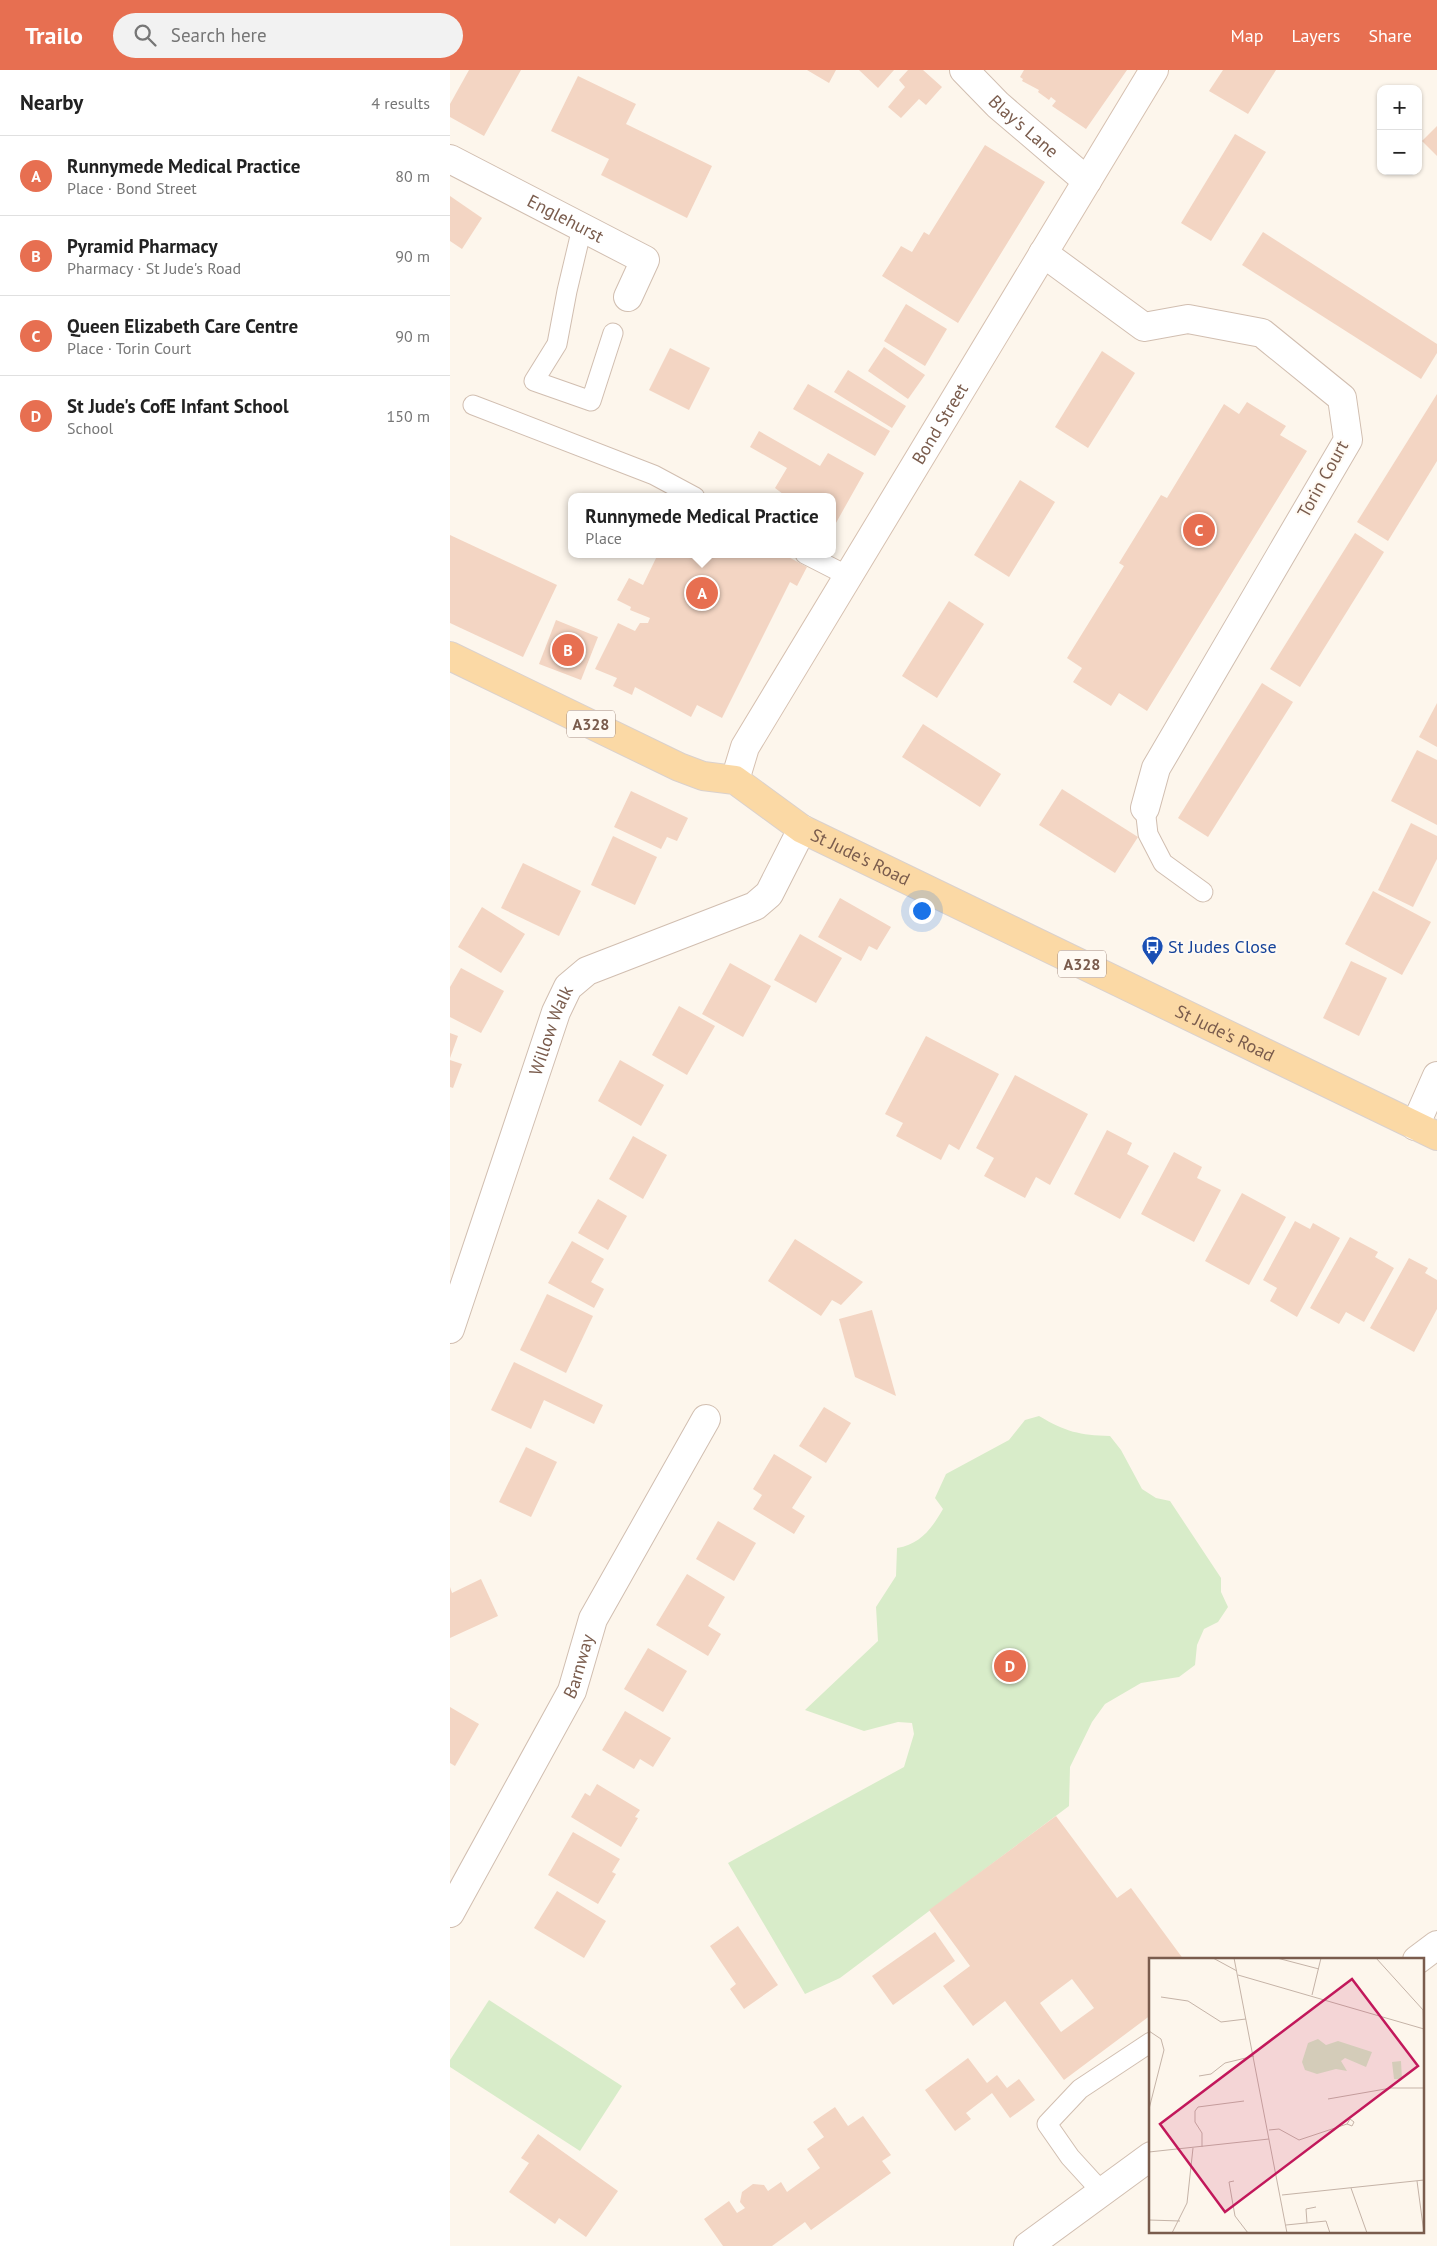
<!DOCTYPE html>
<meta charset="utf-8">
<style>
:root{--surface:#fff;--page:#f2f2f2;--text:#222;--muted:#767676;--line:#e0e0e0;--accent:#e76f51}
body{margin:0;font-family:"PT Sans",sans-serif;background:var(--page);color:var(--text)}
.controls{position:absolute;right:15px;top:15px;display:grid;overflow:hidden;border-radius:10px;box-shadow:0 1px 4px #0004}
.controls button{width:45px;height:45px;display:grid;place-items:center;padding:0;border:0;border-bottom:1px solid var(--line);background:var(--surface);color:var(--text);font:25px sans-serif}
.you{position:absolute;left:471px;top:840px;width:18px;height:18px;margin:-12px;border:4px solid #fff;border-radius:50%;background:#1a73e8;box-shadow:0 0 0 8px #1a73e833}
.badge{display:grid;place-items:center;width:32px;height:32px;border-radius:50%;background:var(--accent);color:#fff;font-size:16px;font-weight:700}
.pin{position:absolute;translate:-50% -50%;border:2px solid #fff;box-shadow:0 1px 5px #0006}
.popup{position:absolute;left:118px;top:423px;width:268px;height:65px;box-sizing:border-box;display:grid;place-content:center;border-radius:10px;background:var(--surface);filter:drop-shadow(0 1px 4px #0005);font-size:16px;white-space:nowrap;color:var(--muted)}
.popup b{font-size:19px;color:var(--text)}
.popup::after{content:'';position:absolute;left:50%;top:100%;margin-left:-10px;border:10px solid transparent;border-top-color:var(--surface)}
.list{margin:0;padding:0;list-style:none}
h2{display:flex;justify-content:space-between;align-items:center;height:65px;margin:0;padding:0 20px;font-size:21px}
h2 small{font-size:16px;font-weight:400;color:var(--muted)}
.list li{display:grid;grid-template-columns:32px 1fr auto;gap:15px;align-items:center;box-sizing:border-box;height:80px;padding:0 20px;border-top:1px solid var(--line)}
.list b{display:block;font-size:19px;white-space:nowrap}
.list p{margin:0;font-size:16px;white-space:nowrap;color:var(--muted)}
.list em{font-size:16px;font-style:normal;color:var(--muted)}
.icon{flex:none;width:28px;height:28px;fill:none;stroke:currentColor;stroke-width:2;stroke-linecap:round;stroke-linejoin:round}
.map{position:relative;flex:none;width:987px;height:2176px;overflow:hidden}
header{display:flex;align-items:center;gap:30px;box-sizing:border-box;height:70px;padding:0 25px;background:var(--accent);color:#fff}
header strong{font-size:24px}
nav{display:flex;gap:28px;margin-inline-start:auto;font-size:18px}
.search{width:350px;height:45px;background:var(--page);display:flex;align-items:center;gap:12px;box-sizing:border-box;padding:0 18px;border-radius:28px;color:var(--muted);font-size:19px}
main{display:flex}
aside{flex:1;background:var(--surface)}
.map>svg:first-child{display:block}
</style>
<header>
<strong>Trailo</strong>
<div class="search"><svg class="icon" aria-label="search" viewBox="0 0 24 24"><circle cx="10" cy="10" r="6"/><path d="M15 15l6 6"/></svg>Search here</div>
<nav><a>Map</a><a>Layers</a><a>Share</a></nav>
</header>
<main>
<aside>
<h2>Nearby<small>4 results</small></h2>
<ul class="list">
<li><span class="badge">A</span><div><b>Runnymede Medical Practice</b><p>Place · Bond Street</p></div><em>80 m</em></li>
<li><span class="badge">B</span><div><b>Pyramid Pharmacy</b><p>Pharmacy · St Jude's Road</p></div><em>90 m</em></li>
<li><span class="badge">C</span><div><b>Queen Elizabeth Care Centre</b><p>Place · Torin Court</p></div><em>90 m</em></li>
<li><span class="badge">D</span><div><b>St Jude's CofE Infant School</b><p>School</p></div><em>150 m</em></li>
</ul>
</aside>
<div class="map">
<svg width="987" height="2176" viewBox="0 0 987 2176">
<rect width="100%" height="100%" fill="#fdf6ec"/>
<g fill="#d8ecc9">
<path d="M589 1346C616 1362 629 1365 660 1366L671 1380 692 1419 706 1428 720 1431 771 1508V1522L778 1537 768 1552 754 1559 747 1575 745 1595 729 1607 691 1613 655 1634 642 1652 620 1697 619 1736 390 1908 355 1924 278 1793 454 1697 464 1664 462 1653 448 1652 414 1661 355 1640 428 1571 426 1537 446 1506 447 1478C471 1474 482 1458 493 1439L485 1428 496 1404 559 1370 575 1350Z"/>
<path d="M39 1930 172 2016 130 2081 0 1997V1990Z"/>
</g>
<g fill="#f3d5c3" fill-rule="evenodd">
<path d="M19 0H71L34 66 0 47V34Z"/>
<path d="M357 0H386L379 13Z"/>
<path d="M409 0H444L428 18Z"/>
<path d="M458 0H473L492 17 476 35 469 29 451 48 438 37 455 17 449 10Z"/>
<path d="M574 0H677L636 59 602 36 606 31 601 27 599 30 588 22 589 20 572 11 573 9 570 7Z"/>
<path d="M773 0H826L798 44 759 21Z"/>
<path d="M128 6 186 34 176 54 262 96 237 148 151 105 159 89 101 61Z"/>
<path d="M987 56V86L972 71Z"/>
<path d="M785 64 816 82 761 171 731 153Z"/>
<path d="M535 75 595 112 508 253 432 206 451 176 462 182 474 162 479 165Z"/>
<path d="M0 126 32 148 12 179 0 171Z"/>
<path d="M813 162 987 274V283L971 309 792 195Z"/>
<path d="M456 234 497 259 475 296 434 271Z"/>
<path d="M434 277 475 305 458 329 418 301Z"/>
<path d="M220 278 260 298 239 340 199 320Z"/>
<path d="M652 281 685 303 638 378 605 357Z"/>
<path d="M398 300 456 336 442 358 384 322Z"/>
<path d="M358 314 440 361 425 386 343 339Z"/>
<path d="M987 324V391L938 471 907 452Z"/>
<path d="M797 332 836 356 830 365 857 381 697 641 669 623 661 636 623 612 632 598 617 588 674 496 669 493 711 425 717 428 774 334 789 344Z"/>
<path d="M309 361 370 396 378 383 414 403 382 460V427H337L325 418 337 398 300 377Z"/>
<path d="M570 410 605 432 559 507 524 485Z"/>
<path d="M905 463 934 482 850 617 820 599Z"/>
<path d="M0 465 107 515 73 587 0 553Z"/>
<path d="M208 484H333L357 497 347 516 340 512 272 648 247 635 241 647 185 617 182 625 163 616 167 608 145 599 168 553 185 561 190 553H198L200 548 180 540 181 537 167 530 179 508 193 515Z"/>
<path d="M499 531 534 554 487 628 452 606Z"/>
<path d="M106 550 148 567 131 610 89 594Z"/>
<path d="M812 613 843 632 758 767 728 748Z"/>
<path d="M987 633V677L969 667Z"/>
<path d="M473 654 551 704 530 737 452 687Z"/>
<path d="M967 680 987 690V755L941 731Z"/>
<path d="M612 719 688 767 665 803 589 755Z"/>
<path d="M181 721 238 748 227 771 217 767 211 779 164 757Z"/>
<path d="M961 753 987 766V789L963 837 928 820Z"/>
<path d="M163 766 207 787 185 835 141 815Z"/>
<path d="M73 793 131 821 109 866 51 838Z"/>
<path d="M923 821 981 852 952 905 895 874Z"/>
<path d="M390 828 441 857 427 880 419 876 411 891 368 867Z"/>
<path d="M32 837 75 864 51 903 8 877Z"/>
<path d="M350 864 392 888 366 933 324 910Z"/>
<path d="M901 891 937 908 909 966 873 948Z"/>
<path d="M280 893 321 916 293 967 252 944Z"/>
<path d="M11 898 54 921 31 963 0 947V917Z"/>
<path d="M229 936 265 956 237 1005 202 985Z"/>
<path d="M0 963 8 966 0 988Z"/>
<path d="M476 966 549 1004 509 1080 499 1074 491 1090 446 1066 453 1053 435 1044Z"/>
<path d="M0 990 12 994 3 1018 0 1017Z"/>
<path d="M170 990 214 1015 191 1056 148 1031Z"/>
<path d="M565 1005 638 1044 600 1115 586 1107 575 1128 534 1106 544 1088 526 1078Z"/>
<path d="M657 1060 682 1073 677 1084 699 1096 670 1149 624 1124Z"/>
<path d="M183 1066 217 1085 193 1129 159 1109Z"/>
<path d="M724 1082 752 1097 747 1108 771 1120 744 1172 691 1144Z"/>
<path d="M792 1123 836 1147 799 1215 755 1191Z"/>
<path d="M148 1129 177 1146 158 1180 128 1163Z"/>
<path d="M845 1151 860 1159 863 1153 890 1168 847 1247 820 1231 827 1218 813 1210Z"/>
<path d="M900 1167 928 1182 925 1187 944 1198 914 1252 896 1242 889 1254 860 1238Z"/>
<path d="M345 1169 413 1212 391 1235 382 1230 371 1246 318 1211Z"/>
<path d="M122 1171 154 1189 141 1212 154 1219 144 1238 98 1213Z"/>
<path d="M959 1188 978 1198 975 1203 987 1210V1239L964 1282 920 1258Z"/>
<path d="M97 1224 143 1246 116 1303 70 1280Z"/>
<path d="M422 1240 446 1326 405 1307 389 1249Z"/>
<path d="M64 1292 153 1335 144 1354 94 1330 81 1359 41 1340Z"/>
<path d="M374 1337 401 1353 376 1393 349 1376Z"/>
<path d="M76 1377 107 1392 81 1447 49 1432Z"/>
<path d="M324 1384 362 1407 342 1438 355 1446 344 1464 303 1439 312 1425 303 1419Z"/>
<path d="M268 1451 306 1473 284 1511 246 1489Z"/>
<path d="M237 1504 275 1527 258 1556 271 1564 258 1586 206 1555Z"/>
<path d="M31 1509 48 1546 0 1568V1517L2 1523Z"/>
<path d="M198 1578 237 1601 213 1642 174 1619Z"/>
<path d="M0 1637 29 1654 5 1696 0 1693Z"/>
<path d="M175 1641 221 1668 203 1697 190 1689 184 1699 152 1680Z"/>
<path d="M147 1714 190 1740 185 1747 188 1748 171 1777 121 1747 135 1723 140 1726Z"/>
<path d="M606 1746 667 1828 681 1818 734 1890H701V1945L614 2010 555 1931 523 1956 493 1916 520 1896 479 1840ZM622 1909 644 1938 611 1962 590 1933Z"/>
<path d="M123 1762 170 1789 162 1802 166 1804 148 1834 98 1805Z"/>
<path d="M107 1821 156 1851 134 1888 84 1858Z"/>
<path d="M288 1856 328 1915 294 1939 280 1919 286 1914 260 1876Z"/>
<path d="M485 1862 505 1891 443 1935 422 1906Z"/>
<path d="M518 1988 537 2013 547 2005 557 2018 569 2009 585 2030 560 2048 542 2023 516 2043 521 2049 505 2061 475 2020Z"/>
<path d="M385 2037 398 2056 413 2046 441 2085 432 2091 441 2103 361 2160 355 2152 322 2176H273L254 2149 279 2131 287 2143 295 2138 290 2132 292 2122 303 2114 314 2115 318 2121 331 2112 337 2122 370 2098 357 2079 374 2067 363 2052Z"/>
<path d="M88 2064 168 2121 136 2167 109 2148 105 2154 59 2122 79 2093 71 2088Z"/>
</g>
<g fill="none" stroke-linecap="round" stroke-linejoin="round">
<defs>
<g id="lane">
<path d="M132 158 117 221 107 274 84 311 141 331 163 263"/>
<path d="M23 335 204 405 245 427"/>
<path d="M355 484 398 506"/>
<path d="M695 738 698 764 713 793 753 822"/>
<path d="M652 2122 620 2087 597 2054 630 2019 701 1972"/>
</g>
<g id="street">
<path id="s1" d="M514 0 548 35 637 111"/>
<path id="s2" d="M0 89 195 190 178 227"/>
<path d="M593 183 694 257 738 249 812 263 892 328 898 370 706 698 695 738"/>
<path d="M965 1056 987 1006"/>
<path id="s3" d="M0 1259 106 942 118 917 137 901 305 836 319 824 352 759"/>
<path id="s4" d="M0 1843 122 1621 143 1549 256 1349"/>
<path d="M967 1890 987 1875"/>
<path d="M578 2176 701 2086"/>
</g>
<g id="secondary">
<path id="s5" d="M285 710 295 677 704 0"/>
</g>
<g id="primary">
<path id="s6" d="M0 586 229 697 253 706 285 710 352 759 987 1066"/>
</g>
</defs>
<use href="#lane" stroke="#d1beb0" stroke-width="21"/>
<use href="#street" stroke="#d1beb0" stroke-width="30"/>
<use href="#secondary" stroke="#d6c0b0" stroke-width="30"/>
<use href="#primary" stroke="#dad1cd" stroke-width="30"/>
<use href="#lane" stroke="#fff" stroke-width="19"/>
<use href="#street" stroke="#fff" stroke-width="28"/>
<use href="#secondary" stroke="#fff" stroke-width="28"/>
<use href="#primary" stroke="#fbd9a5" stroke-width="28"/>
</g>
<defs>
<symbol id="bus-pin" viewBox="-11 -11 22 30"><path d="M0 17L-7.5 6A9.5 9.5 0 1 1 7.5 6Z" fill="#1a4fb4" stroke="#fffaf3"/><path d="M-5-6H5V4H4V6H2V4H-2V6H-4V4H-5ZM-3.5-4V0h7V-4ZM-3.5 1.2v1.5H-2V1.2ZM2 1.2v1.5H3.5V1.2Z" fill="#fff"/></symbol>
</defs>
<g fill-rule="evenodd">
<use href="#bus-pin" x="690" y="864" width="25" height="34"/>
</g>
<g text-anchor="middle" stroke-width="4" stroke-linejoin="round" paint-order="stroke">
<g fill="#fffaf3" stroke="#a28b7f" stroke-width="1">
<rect x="117" y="640.5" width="48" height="27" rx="4"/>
<rect x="608" y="880.5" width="48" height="27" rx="4"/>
</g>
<g font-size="16" font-weight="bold" fill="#7a5c4d">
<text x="141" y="660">A328</text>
<text x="632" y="900">A328</text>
</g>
<g font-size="18" fill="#7a5c4d" stroke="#fffaf3">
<text dy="6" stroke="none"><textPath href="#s1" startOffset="82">Blay's Lane</textPath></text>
<text dy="6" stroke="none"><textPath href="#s2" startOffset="130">Englehurst</textPath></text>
<text dy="6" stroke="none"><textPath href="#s5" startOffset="412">Bond Street</textPath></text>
<text transform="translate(873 409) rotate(-61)" y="6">Torin Court</text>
<text dy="6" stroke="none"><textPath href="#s6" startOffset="460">St Jude's Road</textPath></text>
<text dy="6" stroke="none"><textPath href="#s3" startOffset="315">Willow Walk</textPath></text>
<text dy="6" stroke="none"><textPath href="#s6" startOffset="865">St Jude's Road</textPath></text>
<text dy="6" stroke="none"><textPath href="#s4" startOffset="279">Barnway</textPath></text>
</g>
<g font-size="18" fill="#164399" stroke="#fffaf3" text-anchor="start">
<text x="718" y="883">St Judes Close</text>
</g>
</g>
<g transform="translate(699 1888)">
<rect width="275" height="275" fill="#fdf6ec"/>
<path d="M169 81 177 87 189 83 223 94 217 109 196 100 192 103 198 113 187 111 168 116 156 112 153 104 159 85ZM252 103 253 121H245L243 104Z" fill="#d8ecc9"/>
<path fill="none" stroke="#c5b3a7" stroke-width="1" d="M64 0 88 13M85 0 138 275M128 0 170 11M227 0 275 53M89 17 275 71M163 37 172 0M12 39 39 43 72 64 97 61M274 52 275 101M0 73 12 81 15 92 0 151M50 118 62 116 76 105 105 98M179 141 242 130H275M120 172 130 171 150 182 198 166 203 168 205 164 201 161 198 166M53 189V175L46 164V153L49 149 95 143M0 194 120 181M85 223 80 224 86 258 99 275M268 223 275 275M202 230 218 275M133 237 275 222M0 262 31 263M158 265 157 251 167 249M137 267 177 263 181 275M23 275 38 245 44 190"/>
<path fill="#c2185b" fill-opacity="0.15" stroke="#c2185b" stroke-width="2.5" d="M203 21 269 108 76 254 11 166Z"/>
<rect width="275" height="275" fill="none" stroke="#7a5c4d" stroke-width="2.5"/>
</g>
</svg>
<div class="controls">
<button>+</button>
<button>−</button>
</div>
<div class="you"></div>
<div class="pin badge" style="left:252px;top:523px">A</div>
<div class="popup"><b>Runnymede Medical Practice</b>Place</div>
<div class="pin badge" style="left:118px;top:580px">B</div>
<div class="pin badge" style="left:749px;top:460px">C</div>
<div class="pin badge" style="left:560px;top:1596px">D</div>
</div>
</main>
